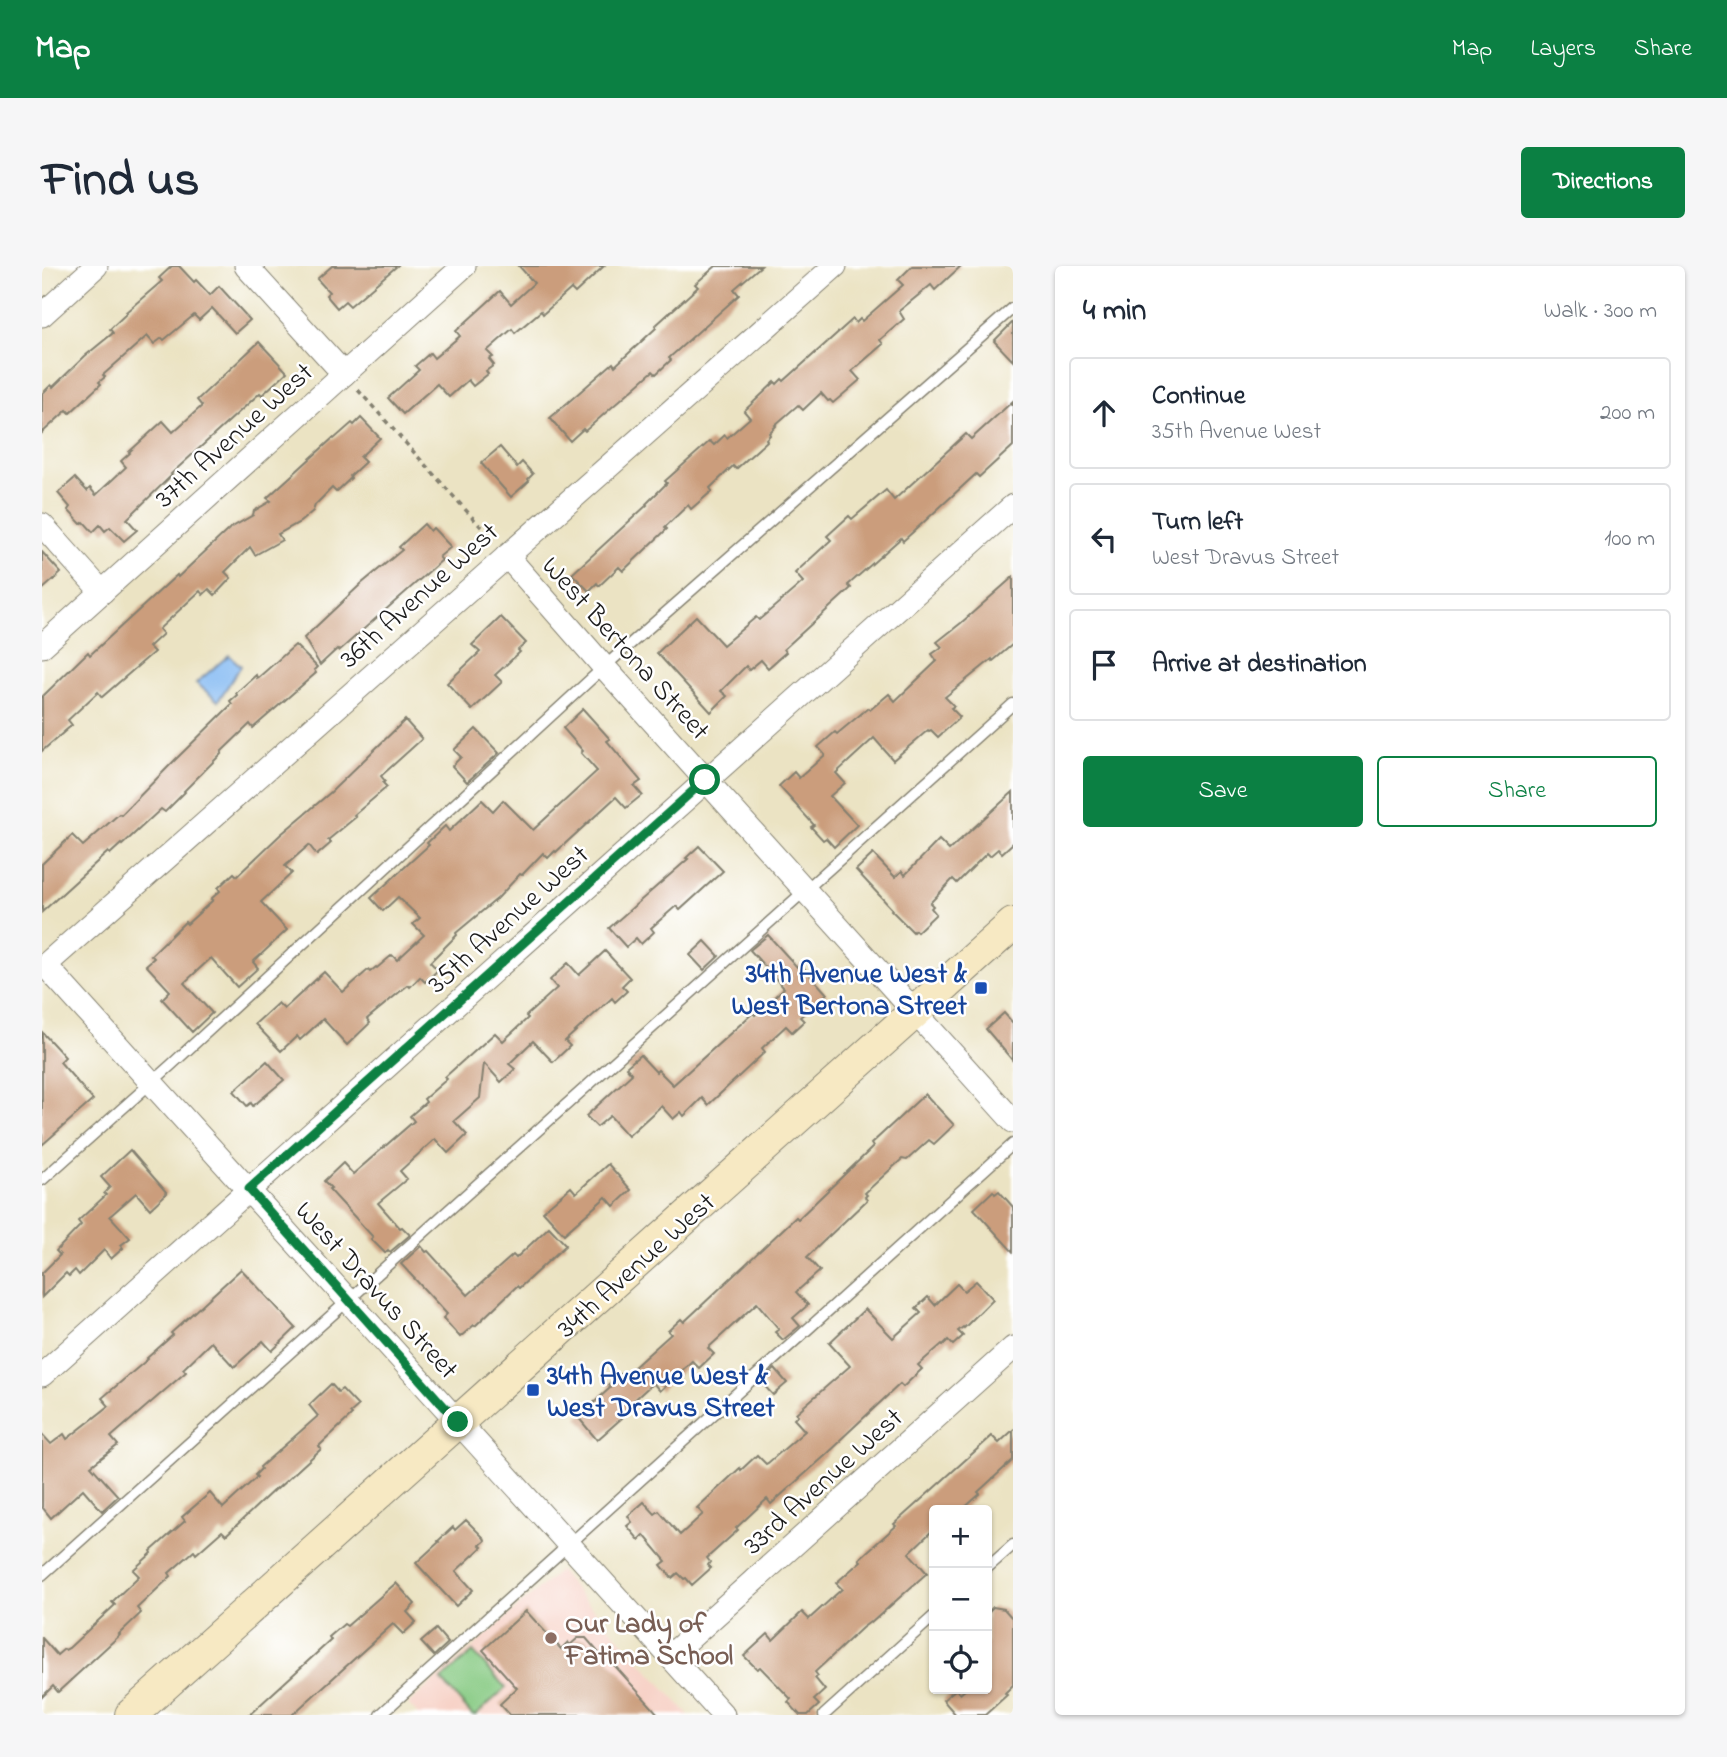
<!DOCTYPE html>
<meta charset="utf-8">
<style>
:root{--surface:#fff;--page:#f6f6f7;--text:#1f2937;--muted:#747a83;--line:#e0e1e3;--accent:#0b8043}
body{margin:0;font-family:"Indie Flower",sans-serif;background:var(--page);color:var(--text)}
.controls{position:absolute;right:21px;bottom:21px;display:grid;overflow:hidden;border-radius:7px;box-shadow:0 2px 5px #0004}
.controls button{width:63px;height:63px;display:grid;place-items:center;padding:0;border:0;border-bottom:2px solid var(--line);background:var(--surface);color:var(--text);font:35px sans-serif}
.stop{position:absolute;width:21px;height:21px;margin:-16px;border:5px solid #0b8043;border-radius:50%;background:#fff}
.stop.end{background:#0b8043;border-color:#fff;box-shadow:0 2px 7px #0008}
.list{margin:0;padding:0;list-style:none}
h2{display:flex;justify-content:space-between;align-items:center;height:91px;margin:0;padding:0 28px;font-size:30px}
h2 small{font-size:23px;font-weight:400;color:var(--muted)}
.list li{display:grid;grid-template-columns:46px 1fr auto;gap:21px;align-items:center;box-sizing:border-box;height:112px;margin:0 14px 14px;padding:0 14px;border:2px solid var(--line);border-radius:7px}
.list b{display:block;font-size:26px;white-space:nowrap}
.list p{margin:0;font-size:23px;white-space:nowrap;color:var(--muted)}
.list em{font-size:23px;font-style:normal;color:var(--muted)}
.actions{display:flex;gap:14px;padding:21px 28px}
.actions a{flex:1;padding:16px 0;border:2px solid var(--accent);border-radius:7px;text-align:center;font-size:24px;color:var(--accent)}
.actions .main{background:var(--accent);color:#fff}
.icon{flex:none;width:38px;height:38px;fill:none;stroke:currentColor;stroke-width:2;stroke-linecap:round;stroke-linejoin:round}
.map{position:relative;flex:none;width:971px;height:1449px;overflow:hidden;border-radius:7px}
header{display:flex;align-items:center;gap:42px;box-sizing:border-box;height:98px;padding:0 35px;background:var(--accent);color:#fff}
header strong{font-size:33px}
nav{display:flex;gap:38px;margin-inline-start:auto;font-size:24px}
.intro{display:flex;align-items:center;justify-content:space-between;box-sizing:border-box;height:168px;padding:0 42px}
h1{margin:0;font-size:49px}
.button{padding:18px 32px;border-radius:7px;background:var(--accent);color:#fff;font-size:24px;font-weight:700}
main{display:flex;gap:42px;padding:0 42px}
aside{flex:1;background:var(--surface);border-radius:7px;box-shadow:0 2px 5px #0004}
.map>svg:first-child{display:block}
</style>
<header>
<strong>Map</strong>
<nav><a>Map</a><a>Layers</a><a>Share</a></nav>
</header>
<div class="intro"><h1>Find us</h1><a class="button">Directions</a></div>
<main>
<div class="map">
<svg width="971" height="1449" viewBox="0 0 971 1449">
<rect width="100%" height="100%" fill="#fff"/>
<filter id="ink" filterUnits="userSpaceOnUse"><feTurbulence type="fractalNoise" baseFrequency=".0143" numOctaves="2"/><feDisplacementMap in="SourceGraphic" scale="14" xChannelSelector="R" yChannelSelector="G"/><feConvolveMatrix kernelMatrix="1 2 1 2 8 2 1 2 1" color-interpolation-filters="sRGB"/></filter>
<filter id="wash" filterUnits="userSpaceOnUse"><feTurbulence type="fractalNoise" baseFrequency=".00686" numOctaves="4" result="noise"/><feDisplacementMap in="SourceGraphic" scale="28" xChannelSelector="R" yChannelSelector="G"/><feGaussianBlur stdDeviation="1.57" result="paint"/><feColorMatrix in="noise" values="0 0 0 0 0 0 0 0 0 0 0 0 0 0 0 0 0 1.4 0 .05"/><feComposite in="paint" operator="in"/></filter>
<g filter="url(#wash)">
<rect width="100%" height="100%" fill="#ebe3c3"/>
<path fill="#f7d1c6" d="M517 1305 647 1449H376L366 1438Z"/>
<path fill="#87ca83" stroke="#527350" stroke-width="2" d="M431 1386 464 1422 434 1449H430L399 1414Z"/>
<path fill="#84baf3" stroke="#506b88" stroke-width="2" d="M187 389 199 400 176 435 154 417Z"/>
<g id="blocks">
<g fill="#cb9d7c">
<path d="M130 0H137L152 16 154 14 168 29 177 20 208 54 193 67 170 42 157 54 152 49 122 74 120 72 112 78 105 70 61 109 63 111 57 116 59 118 28 147 25 144 0 167V128L9 119 11 121 43 90 71 67 68 63 85 47 84 46 120 15 117 12Z"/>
<path d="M290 0H355L308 40 303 35 295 42 284 29 287 26 275 13Z"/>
<path d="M477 0H562L533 27 529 23 501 48 499 45 473 67 470 63 445 85 451 91 447 93 452 99 444 105 446 108 431 120 426 114 407 131 395 118 361 148 346 132 377 104 373 100 388 87 392 92 418 70 414 65 458 25 469 38 492 17Z"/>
<path d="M674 0H719L692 23 697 29 627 92 629 94 614 108 611 105 543 165 541 163 528 175 508 152 571 97 573 100 614 62 613 60 656 21 653 18Z"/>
<path d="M870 0H919L893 24 889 19 857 45 862 53 838 74 841 78 810 105 818 114 791 137 788 134 786 135 779 127 761 144 756 139 733 159 734 160 727 167 728 169 724 173 725 175 694 203 691 200 668 222 670 225 649 243 646 239 623 261 625 263 581 305 577 301 557 320 555 317 547 325 530 308 605 239 604 238 625 217 623 215 668 175 672 179 683 169 685 172 708 152 702 145 733 116 735 118 740 113 742 115 811 53 814 57 818 53 820 55 861 19 856 14Z"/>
<path d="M971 56V95L952 75Z"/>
<path d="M217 76 245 106 220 129 218 127 129 208 130 209 85 253 95 264 82 275 68 261 63 265 58 259 51 266 42 256 39 258 26 244 28 241 16 227 33 212 45 225 48 222 54 229 84 201 79 195 88 187 87 186 121 155 131 166 160 140 155 134Z"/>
<path d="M971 135V180L937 211 934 208 872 265 861 275 859 272 806 319 809 322 742 383 744 386 726 402 719 394 707 404 704 400 679 425 685 430 669 446 615 387 654 350 681 379 714 351 717 354 761 316 753 307 789 274 785 270 807 250 810 253 844 224 852 234 924 168 929 173Z"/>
<path d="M319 152 338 172 318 191 323 196 308 210 309 212 294 226 290 222 273 239 271 245 258 256 236 268 240 274 213 289 208 281 183 306 189 312 173 329 167 323 161 329 158 325 117 363 121 368 107 381 112 386 60 431 56 426 26 454 30 459 0 485V431L46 386 48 389 135 309 136 311 187 263 211 249 212 245 229 235 225 232 291 172 292 173 310 157 312 159Z"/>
<path d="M458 181 475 201 480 196 491 208 486 213 487 215 469 231 439 197Z"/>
<path d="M382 258 388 265 391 262 409 281 397 291 400 294 297 385 295 383 278 399 262 372 319 318 360 284 357 281Z"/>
<path d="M0 286 19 307 0 324Z"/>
<path d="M971 311V378L951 395 950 393 903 431 912 440 909 442 918 451 896 471 889 464 887 465 886 464 851 494 832 472 794 507 803 517 788 530 815 559 792 581 784 572 781 574 769 561 772 559 737 520 752 506 757 512 783 489 776 481 793 466 795 468 826 442 828 444 847 428 853 435 895 395 890 388 900 381 895 376 919 357Z"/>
<path d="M459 351 484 377 476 384 478 386 453 409 460 416 430 444 405 417 438 386 430 379Z"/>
<path d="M253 379 275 401 272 404 274 407 211 462 208 458 179 486 180 487 142 525 143 526 123 546 119 543 80 579 79 578 68 588 66 586 0 646V598L30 569 41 580 77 548 79 549 134 493 190 438 188 435 195 429 194 427 214 409 215 412 217 411Z"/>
<path d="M541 443 568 473 565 475 599 515 592 520 600 529 584 542 574 531 514 586 513 585 506 592 501 587 480 609 478 608 456 632 414 667 415 669 388 696 396 704 383 716 378 711 368 721 366 719 325 753 328 757 305 779 281 753 258 774 255 770 239 785 213 758 236 737 242 743 282 706 301 726 326 704 328 706 334 701 335 702 350 689 355 694 382 669 371 658 378 652 356 631 341 645 329 632 387 579 385 577 403 560 407 565 440 534 451 545 461 534 491 564 555 505 539 487 541 485 521 462Z"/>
<path d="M363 454 380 473 339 510 343 515 341 517 345 521 312 549 314 551 286 574 289 577 275 589 267 579 243 600 250 607 219 636 245 664 211 696 216 702 195 721 169 692 142 717 170 747 150 766 120 733 128 725 104 699 112 692 109 689 143 656 145 658 171 634 169 633 178 625 176 622 192 607 195 610 238 569 289 526Z"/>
<path d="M434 463 457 487 425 516 410 500 419 491 412 484Z"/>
<path d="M971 526V577L960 587 956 583 948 590 945 587 915 617 911 613 888 637 891 640 889 642 894 648 875 666 873 664 871 666 849 644 850 643 814 604 831 588 853 611 860 605 863 609 897 574 907 584Z"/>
<path d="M657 580 681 605 638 644 634 640 609 662 612 666 599 678 594 672 584 681 567 662 646 593 644 592Z"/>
<path d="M726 669 755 701 758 698 785 728 758 751 762 755 750 766 744 760 720 782 723 786 666 839 660 832 642 850 639 846 631 853 619 840 586 870 568 850 555 861 544 850 590 808 584 801 598 789 614 806 616 804 631 819 711 747 713 749 742 722 708 684Z"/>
<path d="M663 675 677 690 662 704 648 689Z"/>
<path d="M563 685 588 712 580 720 585 725 573 736 570 732 523 775 528 780 511 796 491 775 467 798 473 803 459 816 442 797 438 832 412 855 425 869 406 887 393 873 358 905 365 913 336 937 358 962 360 961 368 969 348 986 346 984 343 987 329 973 331 971 287 923 289 922 282 915 301 897 311 908 372 855 368 850 384 836 382 833 405 813 403 811 424 792V793L453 767 461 775 486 752 484 750 515 722 508 714 526 697 537 709Z"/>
<path d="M962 747 971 757V795L944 763Z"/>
<path d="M0 766 23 791 18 796 51 834 0 879Z"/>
<path d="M225 795 242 814 211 840 209 837 205 840 192 825Z"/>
<path d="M883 828 912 859 892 878 887 874 865 894 860 893 850 902 823 927 825 929 823 931 825 934 765 991 778 1005 754 1026 766 1039 751 1052 758 1060 741 1074 733 1066 737 1063 715 1037 666 1082 672 1088 657 1102 650 1095 618 1125 611 1117 588 1138 590 1139 578 1150 580 1152 555 1174 536 1151 568 1122 566 1119 578 1108 581 1111 629 1068 626 1065 639 1053 642 1056 754 951 756 953 831 881 829 878Z"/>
<path d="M88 884 125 927 108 943 94 927 68 950 88 972 79 979 81 982 69 993 62 984 37 1009 33 1004 27 1010 24 1007 0 1031V1007L18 989 14 985 39 959 36 955 64 929 62 927 68 921 59 911Z"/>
<path d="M566 898 589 924 572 940 564 931 522 968 501 945 529 921 534 927Z"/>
<path d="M951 925 953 928 957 925 971 941V986L932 943Z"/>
<path d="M507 961 524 979 477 1022 475 1020 433 1060 432 1059 418 1071 401 1052 405 1048 359 998 379 980 384 986 386 985 426 1029 471 989 474 992Z"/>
<path d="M199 1003 254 1062 230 1085 221 1075 192 1101 169 1076 141 1103 144 1106 69 1171 76 1179 49 1200 76 1230 60 1245 41 1223 9 1252 0 1241V1168L9 1178 22 1168 25 1173 67 1140 60 1132 106 1093 105 1092 131 1069 129 1067 139 1058Z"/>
<path d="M934 1015 951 1033 922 1062 921 1061 916 1065 921 1070 911 1079 906 1074 901 1079 900 1078 876 1099 880 1103 861 1121 858 1118 798 1174 799 1175 784 1189 729 1238 725 1233 694 1262 696 1264 665 1292 668 1296 666 1299 669 1302 650 1319 644 1312 642 1313 636 1307 630 1312 619 1299 624 1295 602 1269 597 1274 585 1260 590 1256 586 1250 602 1236 613 1248 617 1245 638 1269 661 1248 655 1242 698 1202 699 1204 715 1189 724 1198 726 1197 763 1165 752 1153 756 1149 754 1147 808 1100 787 1077 823 1043 851 1072 879 1047 874 1042 886 1031 893 1039 915 1018 922 1025Z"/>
<path d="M733 1103 745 1117 731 1129 719 1116Z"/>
<path d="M289 1118 296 1126 300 1123 316 1140 308 1147 310 1149 277 1180 279 1183 235 1223 234 1222 184 1269 180 1265 154 1288 152 1285 127 1307 129 1310 95 1342 99 1347 77 1368 78 1369 16 1426 11 1420 0 1431V1372L15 1389 22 1383 23 1384 27 1382 73 1339 70 1336 97 1310 91 1304 110 1287 109 1285 143 1255 140 1251 168 1227 181 1242 215 1211 213 1209 219 1203 218 1201 276 1150 267 1139Z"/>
<path d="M971 1164V1194L936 1226 938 1228 920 1244H892V1263L867 1287 885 1307 829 1357 828 1356 820 1362 773 1406 776 1410 773 1412 783 1424 772 1434 777 1439 766 1449H758L746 1436 749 1433 718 1401 715 1403 702 1390 726 1368 731 1374 760 1346 767 1353 800 1323 794 1317 819 1295 817 1293 854 1260 852 1258 950 1170 957 1177Z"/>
<path d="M424 1254 442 1272 443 1275 438 1279 440 1281 414 1305 431 1324 414 1340 374 1297 397 1276 396 1275 411 1261 413 1264Z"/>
<path d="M354 1317 373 1338 365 1346 374 1356 361 1368 351 1358 250 1449H207L289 1374 287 1371 302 1358 305 1360Z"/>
<path d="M951 1341 962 1343 971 1353V1419L963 1427 965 1429 943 1449H914L901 1434 914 1423 918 1428 924 1423H945V1347Z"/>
<path d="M484 1345 519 1383 526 1376 528 1379 536 1372H544L562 1393 565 1391 617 1449H468L458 1438 475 1422 441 1384Z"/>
<path d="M394 1363 406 1377 392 1390 379 1376Z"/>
</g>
</g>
</g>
<g filter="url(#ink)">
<use href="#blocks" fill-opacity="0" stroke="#848070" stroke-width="2"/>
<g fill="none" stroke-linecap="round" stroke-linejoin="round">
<defs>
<g id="lane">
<path d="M0 914 128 800 562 401 971 42"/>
<path d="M945 1302 971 1279"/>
<path d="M0 1309 971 438"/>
<path d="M338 1449 971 878"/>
<path d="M782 1449 892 1350"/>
</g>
<g id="street">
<path d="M204 0 302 108"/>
<path d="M0 49 54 0"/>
<path d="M0 259 60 326"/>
<path d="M465 290 562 401 971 855"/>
<path d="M0 380 422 0"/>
<path d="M3 699 681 1449"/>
<path d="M0 702 793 0"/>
<path d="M0 1109 971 240"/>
<path d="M628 1390 971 1082"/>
</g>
<path id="secondary" d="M89 1449 971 658"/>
</defs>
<use href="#lane" stroke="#848070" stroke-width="13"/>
<use href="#street" stroke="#848070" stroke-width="25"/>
<use href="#secondary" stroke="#848070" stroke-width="34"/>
<path stroke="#848070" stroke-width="3.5" stroke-dasharray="5 5" stroke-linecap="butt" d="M316 124 448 271"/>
<use href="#lane" stroke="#fff" stroke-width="10"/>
<use href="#street" stroke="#fff" stroke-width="23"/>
<use href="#secondary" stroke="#f7e9c3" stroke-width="32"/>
</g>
</g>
<g fill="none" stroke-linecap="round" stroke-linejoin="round" filter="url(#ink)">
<path stroke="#0b8043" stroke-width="9" d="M416 1156 207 923 663 514"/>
</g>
<g fill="#1a4fb4" stroke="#fff" stroke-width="2.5">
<rect x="932" y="715" width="14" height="14" rx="3.5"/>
<rect x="484" y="1117" width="14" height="14" rx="3.5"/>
</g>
<circle fill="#8d6e63" stroke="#fff" stroke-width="2.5" cx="509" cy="1372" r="7"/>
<g text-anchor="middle" stroke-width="5" stroke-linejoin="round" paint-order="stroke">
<g font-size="28" fill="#1c1c1c" stroke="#fff">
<text transform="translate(191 168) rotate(-42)" y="10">37th Avenue West</text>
<text transform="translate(376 328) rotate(-42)" y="10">36th Avenue West</text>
<text transform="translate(585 381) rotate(48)" y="10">West Bertona Street</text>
<text transform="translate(465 652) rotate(-42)" y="10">35th Avenue West</text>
<text transform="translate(593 998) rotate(-42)" y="10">34th Avenue West</text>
<text transform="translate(336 1023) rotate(48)" y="10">West Dravus Street</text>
<text transform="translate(780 1214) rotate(-42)" y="10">33rd Avenue West</text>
</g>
<g font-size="28" font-weight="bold" fill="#164399" stroke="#fff" text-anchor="end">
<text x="925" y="716">34th Avenue West &amp;<tspan x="925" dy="32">West Bertona Street</tspan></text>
<text x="505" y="1118" text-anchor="start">34th Avenue West &amp;<tspan x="505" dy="32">West Dravus Street</tspan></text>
</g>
<g font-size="28" font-weight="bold" fill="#785e54" stroke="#fff" text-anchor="start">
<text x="523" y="1366">Our Lady of<tspan x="523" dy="32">Fatima School</tspan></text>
</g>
</g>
</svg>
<div class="controls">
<button>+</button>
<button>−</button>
<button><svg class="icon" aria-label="locate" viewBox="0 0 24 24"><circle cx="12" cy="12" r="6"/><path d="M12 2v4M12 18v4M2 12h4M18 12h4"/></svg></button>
</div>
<div class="stop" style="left:663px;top:514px"></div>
<div class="stop end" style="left:416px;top:1156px"></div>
</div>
<aside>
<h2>4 min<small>Walk · 300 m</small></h2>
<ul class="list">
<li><svg class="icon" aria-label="ahead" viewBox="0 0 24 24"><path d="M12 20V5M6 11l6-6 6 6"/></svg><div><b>Continue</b><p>35th Avenue West</p></div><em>200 m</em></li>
<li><svg class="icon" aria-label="left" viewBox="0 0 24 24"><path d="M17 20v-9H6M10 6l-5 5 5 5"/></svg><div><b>Turn left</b><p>West Dravus Street</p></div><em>100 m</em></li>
<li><svg class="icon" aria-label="arrive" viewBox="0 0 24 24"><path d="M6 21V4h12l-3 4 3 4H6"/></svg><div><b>Arrive at destination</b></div></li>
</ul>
<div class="actions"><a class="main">Save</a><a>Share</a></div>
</aside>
</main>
